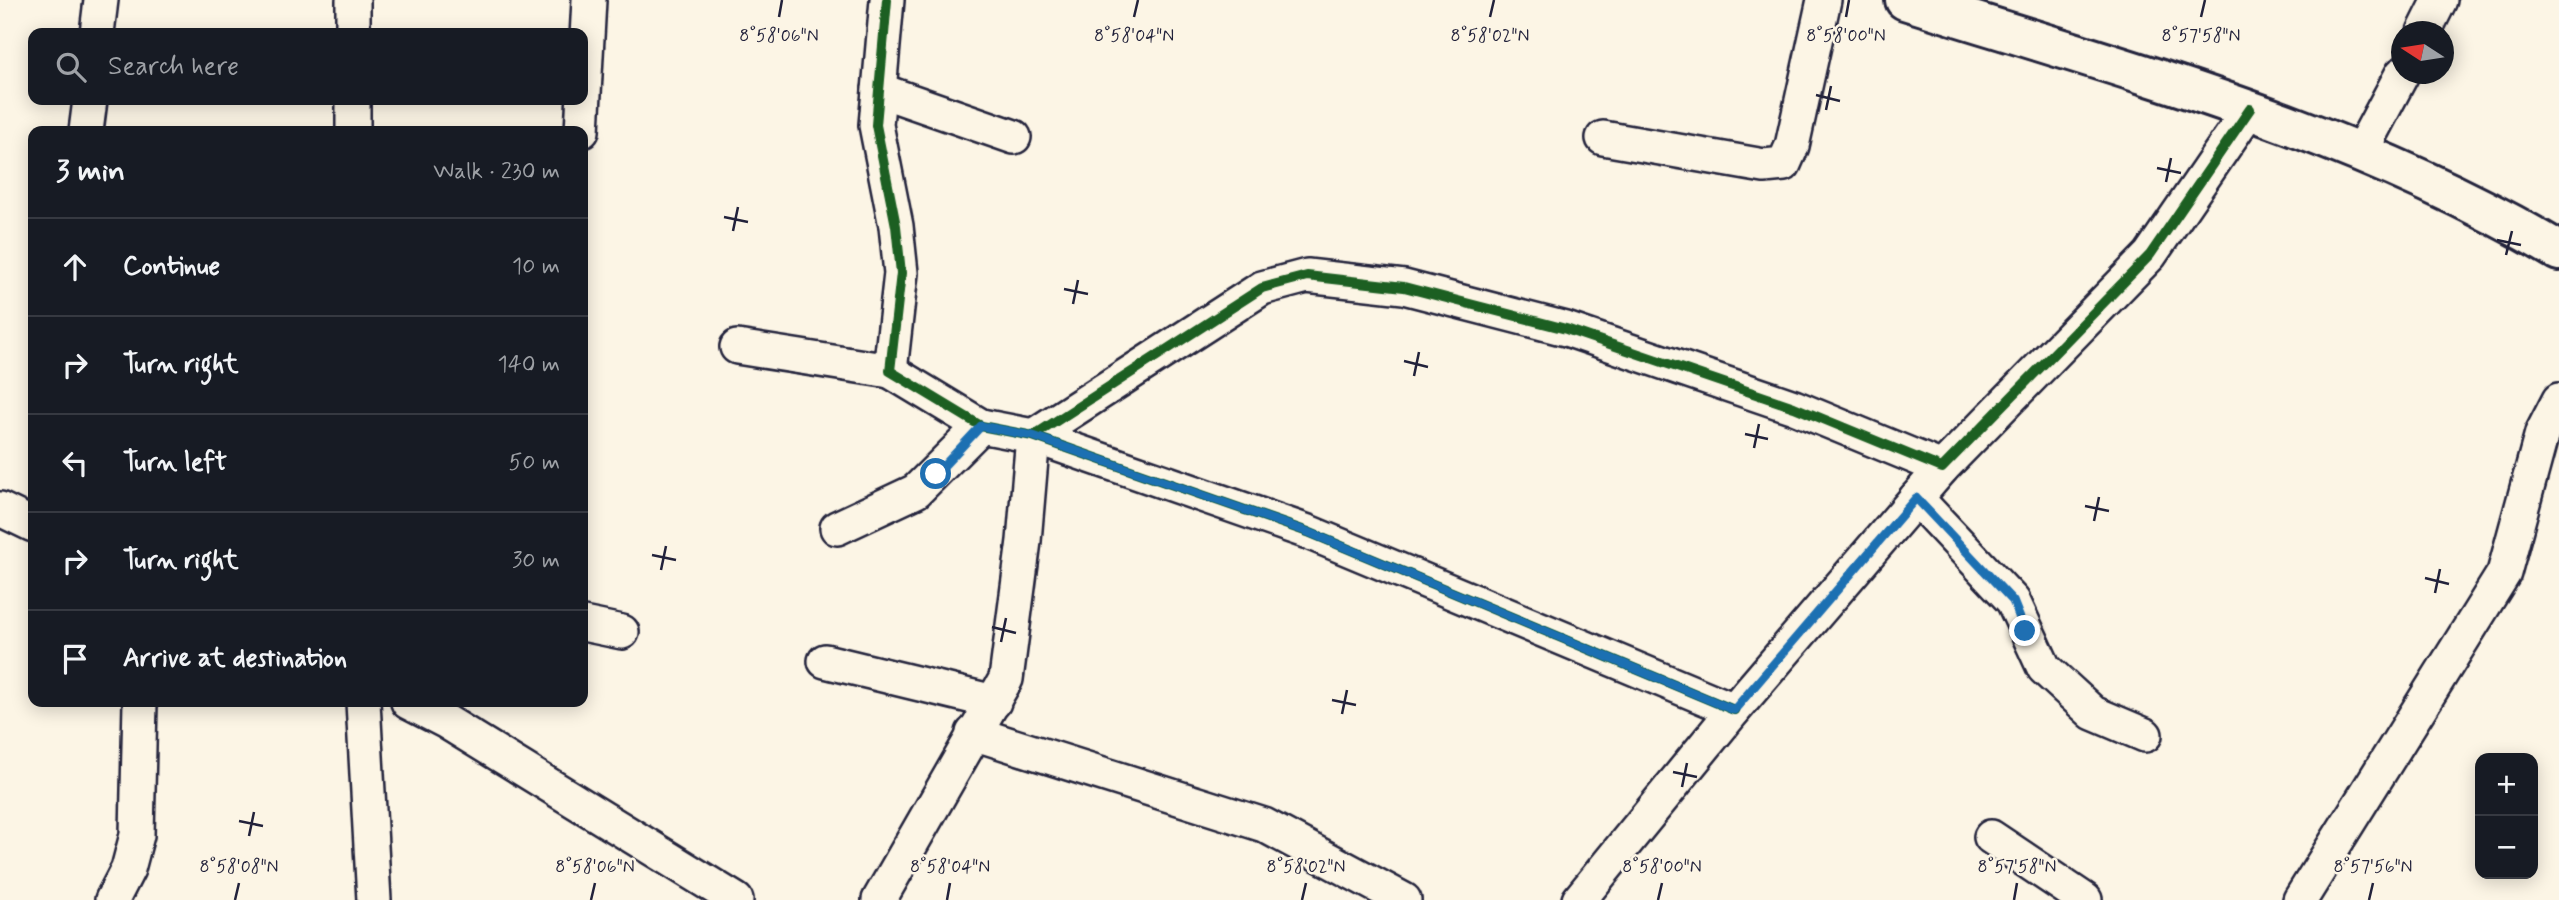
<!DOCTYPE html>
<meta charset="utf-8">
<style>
:root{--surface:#171b24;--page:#242831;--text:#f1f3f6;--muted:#9ea1a6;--line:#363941}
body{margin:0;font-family:Mynerve,sans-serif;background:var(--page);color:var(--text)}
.controls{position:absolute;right:21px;bottom:21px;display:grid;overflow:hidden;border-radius:14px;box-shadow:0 4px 18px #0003}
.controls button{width:63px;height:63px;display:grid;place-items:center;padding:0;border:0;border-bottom:2px solid var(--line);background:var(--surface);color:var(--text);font:35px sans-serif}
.compass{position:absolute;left:2391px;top:21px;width:63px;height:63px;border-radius:50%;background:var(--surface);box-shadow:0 4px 18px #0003;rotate:282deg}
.stop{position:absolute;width:21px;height:21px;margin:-16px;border:5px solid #1f6fb2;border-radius:50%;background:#fff}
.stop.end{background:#1f6fb2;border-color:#fff;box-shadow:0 2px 7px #0008}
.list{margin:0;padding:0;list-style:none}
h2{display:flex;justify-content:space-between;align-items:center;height:91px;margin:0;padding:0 28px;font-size:30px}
h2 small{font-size:23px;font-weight:400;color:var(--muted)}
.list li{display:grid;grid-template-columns:46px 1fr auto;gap:21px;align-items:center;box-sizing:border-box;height:98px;padding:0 28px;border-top:2px solid var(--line)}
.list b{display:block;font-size:26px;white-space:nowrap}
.list em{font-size:23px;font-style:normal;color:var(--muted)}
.icon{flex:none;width:38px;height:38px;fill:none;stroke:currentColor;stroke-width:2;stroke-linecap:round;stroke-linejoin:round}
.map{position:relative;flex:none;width:2559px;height:900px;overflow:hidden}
.search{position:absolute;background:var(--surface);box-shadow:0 4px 18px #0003;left:28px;top:28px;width:560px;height:77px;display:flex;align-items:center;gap:18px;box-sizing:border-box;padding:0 24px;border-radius:14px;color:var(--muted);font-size:26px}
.panel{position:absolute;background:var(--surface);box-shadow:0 4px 18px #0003;left:28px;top:126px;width:560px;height:581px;border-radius:14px}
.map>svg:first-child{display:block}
</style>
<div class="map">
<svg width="2559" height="900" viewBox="0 0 2559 900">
<rect width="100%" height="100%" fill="#fcf5e5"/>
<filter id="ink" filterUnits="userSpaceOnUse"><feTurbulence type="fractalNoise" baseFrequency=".0143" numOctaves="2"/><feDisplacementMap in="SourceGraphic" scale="14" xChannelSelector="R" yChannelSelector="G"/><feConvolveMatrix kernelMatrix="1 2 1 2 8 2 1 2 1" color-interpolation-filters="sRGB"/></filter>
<g filter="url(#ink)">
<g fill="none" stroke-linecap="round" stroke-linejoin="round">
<defs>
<g id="minor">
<path d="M353 0V33"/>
<path d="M887 0 876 125 896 226 901 273 890 371 981 426 1033 436 1308 532 1734 710"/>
<path d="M2424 32 2440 0"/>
<path d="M97 33 101 0"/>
<path d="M879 90 1014 137"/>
<path d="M353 100V131"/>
<path d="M86 131 90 100"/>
<path d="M582 131 589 0"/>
<path d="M1603 138 1764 166 1784 164 1792 146 1824 0"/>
<path d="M2360 153 2402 74"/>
<path d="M737 347 890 371"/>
<path d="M1033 436 1262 288 1307 276 1404 287 1566 329 1794 407 1942 468 2150 255 2250 109"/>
<path d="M1916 498 2013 601 2044 668 2093 713 2145 735"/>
<path d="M0 509 33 525"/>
<path d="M837 528 916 491 981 426"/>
<path d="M583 624 622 632"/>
<path d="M825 661 994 702"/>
<path d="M363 702 374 900"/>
<path d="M408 702 445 721 736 900"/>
<path d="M973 733 1264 825 1404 900"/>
<path d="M1991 837 2085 900"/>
<path d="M112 900 128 869 137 835 140 702"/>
<path d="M879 900 1006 679 1024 541 1033 436"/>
<path d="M1579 900 1734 710 1942 468"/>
<path d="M2300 900 2504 573 2542 433 2559 400"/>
</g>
<path id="tertiary" d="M1905 0C2128 70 2357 131 2559 251"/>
</defs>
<use href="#minor" stroke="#22223b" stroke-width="38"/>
<use href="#tertiary" stroke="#22223b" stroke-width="44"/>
<use href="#minor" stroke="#fcf5e5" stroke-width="33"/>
<use href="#tertiary" stroke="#fcf5e5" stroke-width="38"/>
<defs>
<g id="cycleway">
<path d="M887 0 876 125 896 226 901 273 890 371 981 426 1033 436 1308 532 1734 710"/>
<path d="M1033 436 1262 288 1307 276 1404 287 1566 329 1794 407 1942 468 2150 255 2250 109"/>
</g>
</defs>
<use href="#cycleway" stroke="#fcf5e5" stroke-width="15"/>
<use href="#cycleway" stroke="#1b5e20" stroke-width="10"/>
</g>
</g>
<g fill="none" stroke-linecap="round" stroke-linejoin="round" filter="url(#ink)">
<path stroke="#1f6fb2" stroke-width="9" d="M936 474 981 426 1033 436 1308 532 1734 710 1916 498 2013 601 2025 631"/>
</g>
<path fill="none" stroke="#22223b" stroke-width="2.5" d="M779 17 782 0M1134 17 1138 0M1490 17 1494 0M1846 17 1849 0M2201 17 2205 0M1816 95 1840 101M1826 110 1831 86M2157 168 2181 173M2166 182 2171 158M724 217 748 222M733 231 738 207M2497 240 2521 245M2506 255 2512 231M1064 289 1088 294M1073 304 1078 280M1404 361 1428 367M1414 376 1419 352M1745 434 1768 439M1754 448 1759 424M2085 506 2109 511M2094 521 2099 497M652 555 676 560M661 570 666 546M2425 578 2449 584M2435 593 2440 569M992 627 1016 633M1001 642 1006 618M1332 700 1356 705M1342 714 1347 690M1673 772 1697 777M1682 787 1687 763M239 821 263 826M249 836 254 812M235 900 239 883M591 900 595 883M947 900 950 883M1302 900 1306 883M1658 900 1662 883M2014 900 2017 883M2369 900 2373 883"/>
<g font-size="18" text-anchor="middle" fill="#22223b" stroke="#fcf5e5" stroke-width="5" stroke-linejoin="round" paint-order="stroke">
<text x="779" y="41">8°58'06"N</text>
<text x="1134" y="41">8°58'04"N</text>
<text x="1490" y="41">8°58'02"N</text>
<text x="1846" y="41">8°58'00"N</text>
<text x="2201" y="41">8°57'58"N</text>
<text x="239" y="872">8°58'08"N</text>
<text x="595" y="872">8°58'06"N</text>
<text x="950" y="872">8°58'04"N</text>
<text x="1306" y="872">8°58'02"N</text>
<text x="1662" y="872">8°58'00"N</text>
<text x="2017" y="872">8°57'58"N</text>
<text x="2373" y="872">8°57'56"N</text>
</g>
</svg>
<div class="controls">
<button>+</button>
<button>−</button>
</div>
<svg class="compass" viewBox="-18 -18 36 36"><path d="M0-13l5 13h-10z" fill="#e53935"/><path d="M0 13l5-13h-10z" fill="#9ea1a6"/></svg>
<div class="stop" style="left:936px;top:474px"></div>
<div class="stop end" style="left:2025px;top:631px"></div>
<div class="search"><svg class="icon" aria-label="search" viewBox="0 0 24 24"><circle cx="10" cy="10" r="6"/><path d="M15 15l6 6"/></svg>Search here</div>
<section class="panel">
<h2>3 min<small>Walk · 230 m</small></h2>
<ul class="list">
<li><svg class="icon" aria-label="ahead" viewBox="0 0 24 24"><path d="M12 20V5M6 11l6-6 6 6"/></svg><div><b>Continue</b></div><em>10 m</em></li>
<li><svg class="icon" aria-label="right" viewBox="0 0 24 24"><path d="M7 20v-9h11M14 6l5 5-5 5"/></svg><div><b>Turn right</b></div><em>140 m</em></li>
<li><svg class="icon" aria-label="left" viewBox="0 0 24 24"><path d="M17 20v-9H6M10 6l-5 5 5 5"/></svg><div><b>Turn left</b></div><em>50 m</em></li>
<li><svg class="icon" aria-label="right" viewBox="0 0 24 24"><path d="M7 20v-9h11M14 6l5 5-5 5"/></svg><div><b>Turn right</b></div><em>30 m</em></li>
<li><svg class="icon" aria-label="arrive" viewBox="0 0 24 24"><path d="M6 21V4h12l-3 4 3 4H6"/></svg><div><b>Arrive at destination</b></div></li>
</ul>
</section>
</div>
